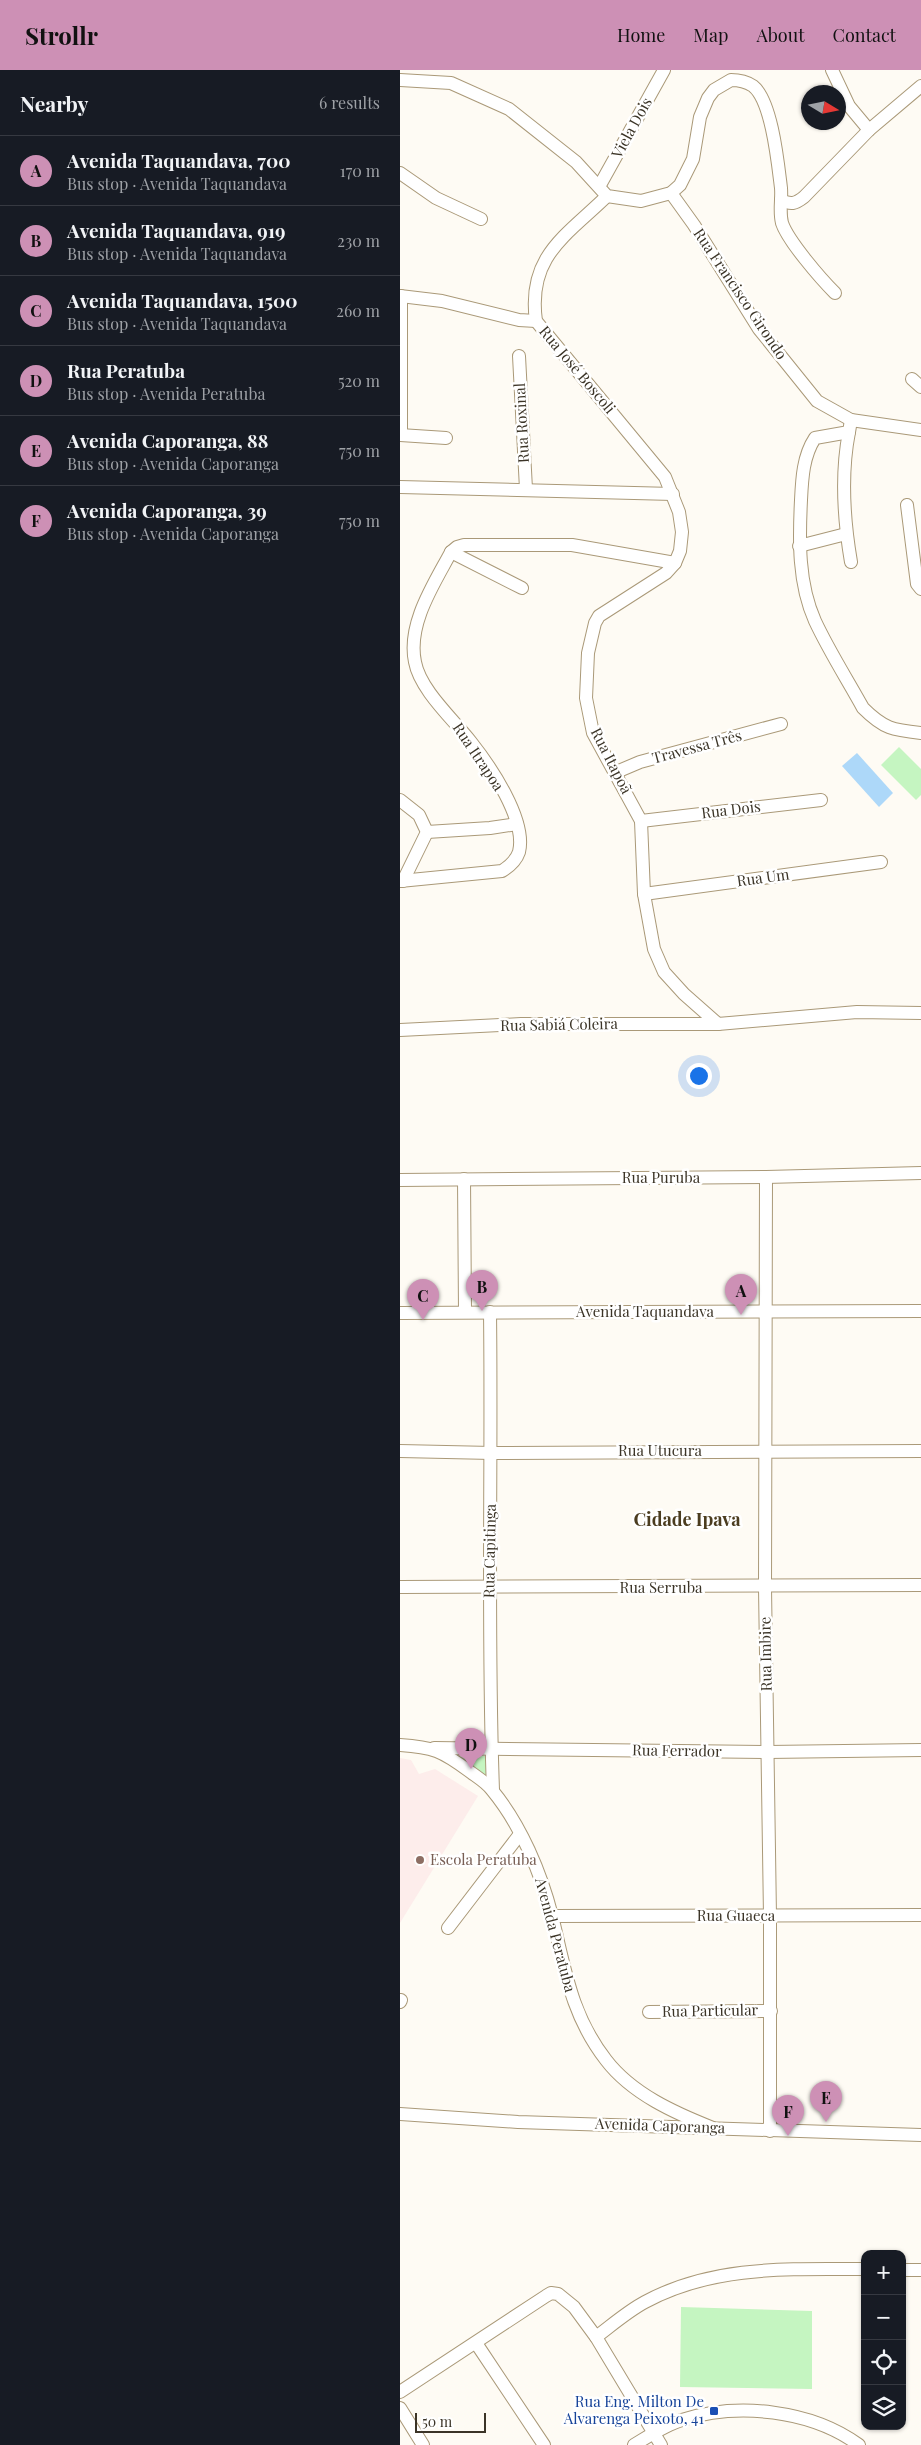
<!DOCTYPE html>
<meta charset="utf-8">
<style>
:root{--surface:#171b24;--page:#20242c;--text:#f1f3f6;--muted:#9ea1a6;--line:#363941;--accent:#cd90b5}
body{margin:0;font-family:"Playfair Display",serif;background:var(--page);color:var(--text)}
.controls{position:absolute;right:15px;bottom:15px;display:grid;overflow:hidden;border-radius:10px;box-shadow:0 1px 4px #0004}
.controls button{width:45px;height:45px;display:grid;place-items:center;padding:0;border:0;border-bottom:1px solid var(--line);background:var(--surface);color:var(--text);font:25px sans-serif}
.compass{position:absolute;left:401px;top:15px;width:45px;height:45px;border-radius:50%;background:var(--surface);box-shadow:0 1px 4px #0004;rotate:100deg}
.scale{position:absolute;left:15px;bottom:12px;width:71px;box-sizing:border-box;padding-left:5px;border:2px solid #3b3427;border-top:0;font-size:14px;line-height:18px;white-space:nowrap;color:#3b3427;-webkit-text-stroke:4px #fff;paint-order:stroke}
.you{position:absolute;left:298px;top:1005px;width:18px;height:18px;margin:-12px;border:4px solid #fff;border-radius:50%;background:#1a73e8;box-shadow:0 0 0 8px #1a73e833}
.badge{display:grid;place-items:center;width:32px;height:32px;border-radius:50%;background:var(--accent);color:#111;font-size:16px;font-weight:700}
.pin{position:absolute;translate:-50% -41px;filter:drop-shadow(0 1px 2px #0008)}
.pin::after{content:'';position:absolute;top:26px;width:18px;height:15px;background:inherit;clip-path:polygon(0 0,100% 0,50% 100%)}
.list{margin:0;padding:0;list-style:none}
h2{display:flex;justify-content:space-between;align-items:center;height:65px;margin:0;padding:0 20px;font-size:21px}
h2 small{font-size:16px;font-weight:400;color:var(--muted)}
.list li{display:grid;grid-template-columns:32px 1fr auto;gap:15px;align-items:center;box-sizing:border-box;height:70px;padding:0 20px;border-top:1px solid var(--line)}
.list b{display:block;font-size:19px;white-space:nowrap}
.list p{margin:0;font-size:16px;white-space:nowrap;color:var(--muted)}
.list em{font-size:16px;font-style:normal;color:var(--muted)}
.icon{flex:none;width:28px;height:28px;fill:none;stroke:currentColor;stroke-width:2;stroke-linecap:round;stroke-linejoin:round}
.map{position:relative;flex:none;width:521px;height:2375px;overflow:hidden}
header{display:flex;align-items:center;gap:30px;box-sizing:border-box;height:70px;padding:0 25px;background:var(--accent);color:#111}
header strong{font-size:24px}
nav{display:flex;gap:28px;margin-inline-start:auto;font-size:18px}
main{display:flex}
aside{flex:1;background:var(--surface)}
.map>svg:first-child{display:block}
</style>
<header>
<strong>Strollr</strong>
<nav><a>Home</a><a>Map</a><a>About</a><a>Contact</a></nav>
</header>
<main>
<aside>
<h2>Nearby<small>6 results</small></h2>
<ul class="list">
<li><span class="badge">A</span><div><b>Avenida Taquandava, 700</b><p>Bus stop · Avenida Taquandava</p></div><em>170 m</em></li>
<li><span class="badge">B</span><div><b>Avenida Taquandava, 919</b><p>Bus stop · Avenida Taquandava</p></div><em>230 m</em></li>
<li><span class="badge">C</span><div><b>Avenida Taquandava, 1500</b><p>Bus stop · Avenida Taquandava</p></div><em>260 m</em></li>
<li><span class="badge">D</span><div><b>Rua Peratuba</b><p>Bus stop · Avenida Peratuba</p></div><em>520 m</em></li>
<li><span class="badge">E</span><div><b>Avenida Caporanga, 88</b><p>Bus stop · Avenida Caporanga</p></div><em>750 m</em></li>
<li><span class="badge">F</span><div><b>Avenida Caporanga, 39</b><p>Bus stop · Avenida Caporanga</p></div><em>750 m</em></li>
</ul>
</aside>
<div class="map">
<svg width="521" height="2375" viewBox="0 0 521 2375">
<rect width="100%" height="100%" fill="#fefbf4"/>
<path fill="#fdedeb" d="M0 1688 11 1690 19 1704 35 1699 78 1726 0 1853Z"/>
<g fill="#c5f5c1">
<path d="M499 677 521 699V725L516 730 481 695Z"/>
<path d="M87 1686V1708L51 1687Z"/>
<path d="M281 2237 412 2241V2319L280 2317Z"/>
</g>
<path fill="#add8f9" d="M457 683 493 723 479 737 442 696Z"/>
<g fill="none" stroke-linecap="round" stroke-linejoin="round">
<defs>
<g id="minor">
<path d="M432 0 449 36 469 60"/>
<path d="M0 10 51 13 109 39 176 92 207 126 241 131 271 123 280 115 293 89 300 47 308 28 314 20 331 10C338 10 347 12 353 16 372 31 378 94 381 118 382 130 379 141 382 153 388 171 421 209 435 223"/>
<path d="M0 103 36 128 81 149"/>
<path d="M200 115 264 0"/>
<path d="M271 123 294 155 359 259 417 331 451 350 521 360"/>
<path d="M207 126C166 166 127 186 136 251L265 407 279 442 282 462 280 481 275 493 266 503 199 546 195 553 188 583 186 628 193 663 241 751 244 824 254 879 264 902 284 924 318 954"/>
<path d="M381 130C391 135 395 134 404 127L469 60 521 16"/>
<path d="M0 226 42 231 119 250 136 251"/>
<path d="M1 226V365"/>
<path d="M119 286 126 419"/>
<path d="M512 309 521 317"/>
<path d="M451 350 449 362 415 368C403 386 402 409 401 430 399 470 398 513 415 551 429 581 447 609 463 638 484 659 493 660 521 663"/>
<path d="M449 362C441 403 444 451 451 492"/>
<path d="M0 365 46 368"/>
<path d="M0 417 273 424"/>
<path d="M507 435 517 514 521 519"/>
<path d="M399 476 446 464"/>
<path d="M51 482 122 518"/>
<path d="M214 703 240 692 381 654"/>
<path d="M0 730 19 745 27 762 3 811"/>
<path d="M241 751 421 730"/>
<path d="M27 762 90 758 117 754"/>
<path d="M0 811 102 801C110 796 116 791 119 782 127 750 90 696 71 672 54 650 20 620 15 592 7 554 34 514 51 482L57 477 64 475H172L275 493"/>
<path d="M244 824 481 792"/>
<path d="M0 960 121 954H318L457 942 521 943"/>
<path d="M366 1107 365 1518 370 1846V2061"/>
<path d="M64 1109 65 1242"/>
<path d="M0 1110 366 1107 521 1103"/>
<path d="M90 1242C92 1401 87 1561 93 1720"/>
<path d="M0 1243 521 1241"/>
<path d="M0 1381 92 1383 521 1381"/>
<path d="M0 1517 521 1515"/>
<path d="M0 1675C33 1677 42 1681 69 1701 77 1707 86 1712 92 1720 121 1755 141 1803 152 1846 165 1899 171 1945 206 1990 232 2024 275 2043 313 2058"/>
<path d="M34 1678 368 1682 521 1680"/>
<path d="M152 1846 521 1845"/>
<path d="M48 1858 120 1764"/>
<path d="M0 1932 1 1930"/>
<path d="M249 1942 371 1941"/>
<path d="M0 2044 118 2052 521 2065"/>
<path d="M502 2200H521"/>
<path d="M196 2267C212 2255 228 2241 245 2232 313 2195 390 2199 465 2199"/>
<path d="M76 2273 144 2375"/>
<path d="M0 2322 146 2226 151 2223 158 2224 174 2237 196 2267 261 2375"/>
<path d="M0 2338 23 2375"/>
<path d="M234 2375C249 2366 265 2355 282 2350 338 2332 411 2340 459 2375"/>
</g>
</defs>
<use href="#minor" stroke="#aa9978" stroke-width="14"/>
<use href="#minor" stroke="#fff" stroke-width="12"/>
</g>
<circle fill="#8d6e63" stroke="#fff" stroke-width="2" cx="20" cy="1790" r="5"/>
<rect fill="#1a4fb4" stroke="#fff" stroke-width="2" x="309" y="2336" width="10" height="10" rx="2.5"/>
<g text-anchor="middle" stroke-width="5" stroke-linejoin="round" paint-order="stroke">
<g font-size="15" fill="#3b3427" stroke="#fff">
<text transform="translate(232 58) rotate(-61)" y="5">Viela Dois</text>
<text transform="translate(340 224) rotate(56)" y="5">Rua Francisco Girondo</text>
<text transform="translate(177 300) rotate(50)" y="5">Rua José Boscoli</text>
<text transform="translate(122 353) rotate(-93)" y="5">Rua Roxinal</text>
<text transform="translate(297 677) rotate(-15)" y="5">Travessa Três</text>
<text transform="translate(78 687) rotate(56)" y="5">Rua Itrapoa</text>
<text transform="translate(211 691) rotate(63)" y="5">Rua Itapoã</text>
<text transform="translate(331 740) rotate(-7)" y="5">Rua Dois</text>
<text transform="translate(363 808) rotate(-8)" y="5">Rua Um</text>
<text transform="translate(159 955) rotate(-1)" y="5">Rua Sabiá Coleira</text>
<text x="261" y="1113">Rua Puruba</text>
<text x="245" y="1247">Avenida Taquandava</text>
<text x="260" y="1386">Rua Utucura</text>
<text transform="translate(90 1481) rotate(-89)" y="5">Rua Capitinga</text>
<text x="261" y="1523">Rua Serruba</text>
<text transform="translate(366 1584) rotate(-91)" y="5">Rua Imbire</text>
<text transform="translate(277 1681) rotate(1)" y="5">Rua Ferrador</text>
<text x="336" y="1851">Rua Guaeca</text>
<text transform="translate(155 1865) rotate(75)" y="5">Avenida Peratuba</text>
<text transform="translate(310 1941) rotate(-1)" y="5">Rua Particular</text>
<text transform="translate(260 2056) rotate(2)" y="5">Avenida Caporanga</text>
</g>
<g font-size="15" fill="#785e54" stroke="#fff" text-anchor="start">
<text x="30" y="1795">Escola Peratuba</text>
</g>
<g font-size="15" fill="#164399" stroke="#fff" text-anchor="end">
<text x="304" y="2337">Rua Eng. Milton De<tspan x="304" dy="17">Alvarenga Peixoto, 41</tspan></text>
</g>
<g font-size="18" font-weight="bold" fill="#4b3c1f" stroke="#fff">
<text x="287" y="1456">Cidade Ipava</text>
</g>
</g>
</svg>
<div class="controls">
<button>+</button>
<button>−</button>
<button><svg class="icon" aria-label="locate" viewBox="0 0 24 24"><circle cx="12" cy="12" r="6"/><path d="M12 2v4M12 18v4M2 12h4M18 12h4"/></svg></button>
<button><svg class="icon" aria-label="layers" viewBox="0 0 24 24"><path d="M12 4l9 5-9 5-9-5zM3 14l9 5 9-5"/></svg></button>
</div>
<svg class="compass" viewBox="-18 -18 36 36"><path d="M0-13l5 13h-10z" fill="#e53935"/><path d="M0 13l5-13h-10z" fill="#9ea1a6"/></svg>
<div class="scale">50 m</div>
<div class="you"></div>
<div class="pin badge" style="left:341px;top:1245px">A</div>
<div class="pin badge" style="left:82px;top:1241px">B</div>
<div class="pin badge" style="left:23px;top:1250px">C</div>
<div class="pin badge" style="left:71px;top:1699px">D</div>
<div class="pin badge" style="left:426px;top:2052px">E</div>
<div class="pin badge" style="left:388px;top:2066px">F</div>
</div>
</main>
